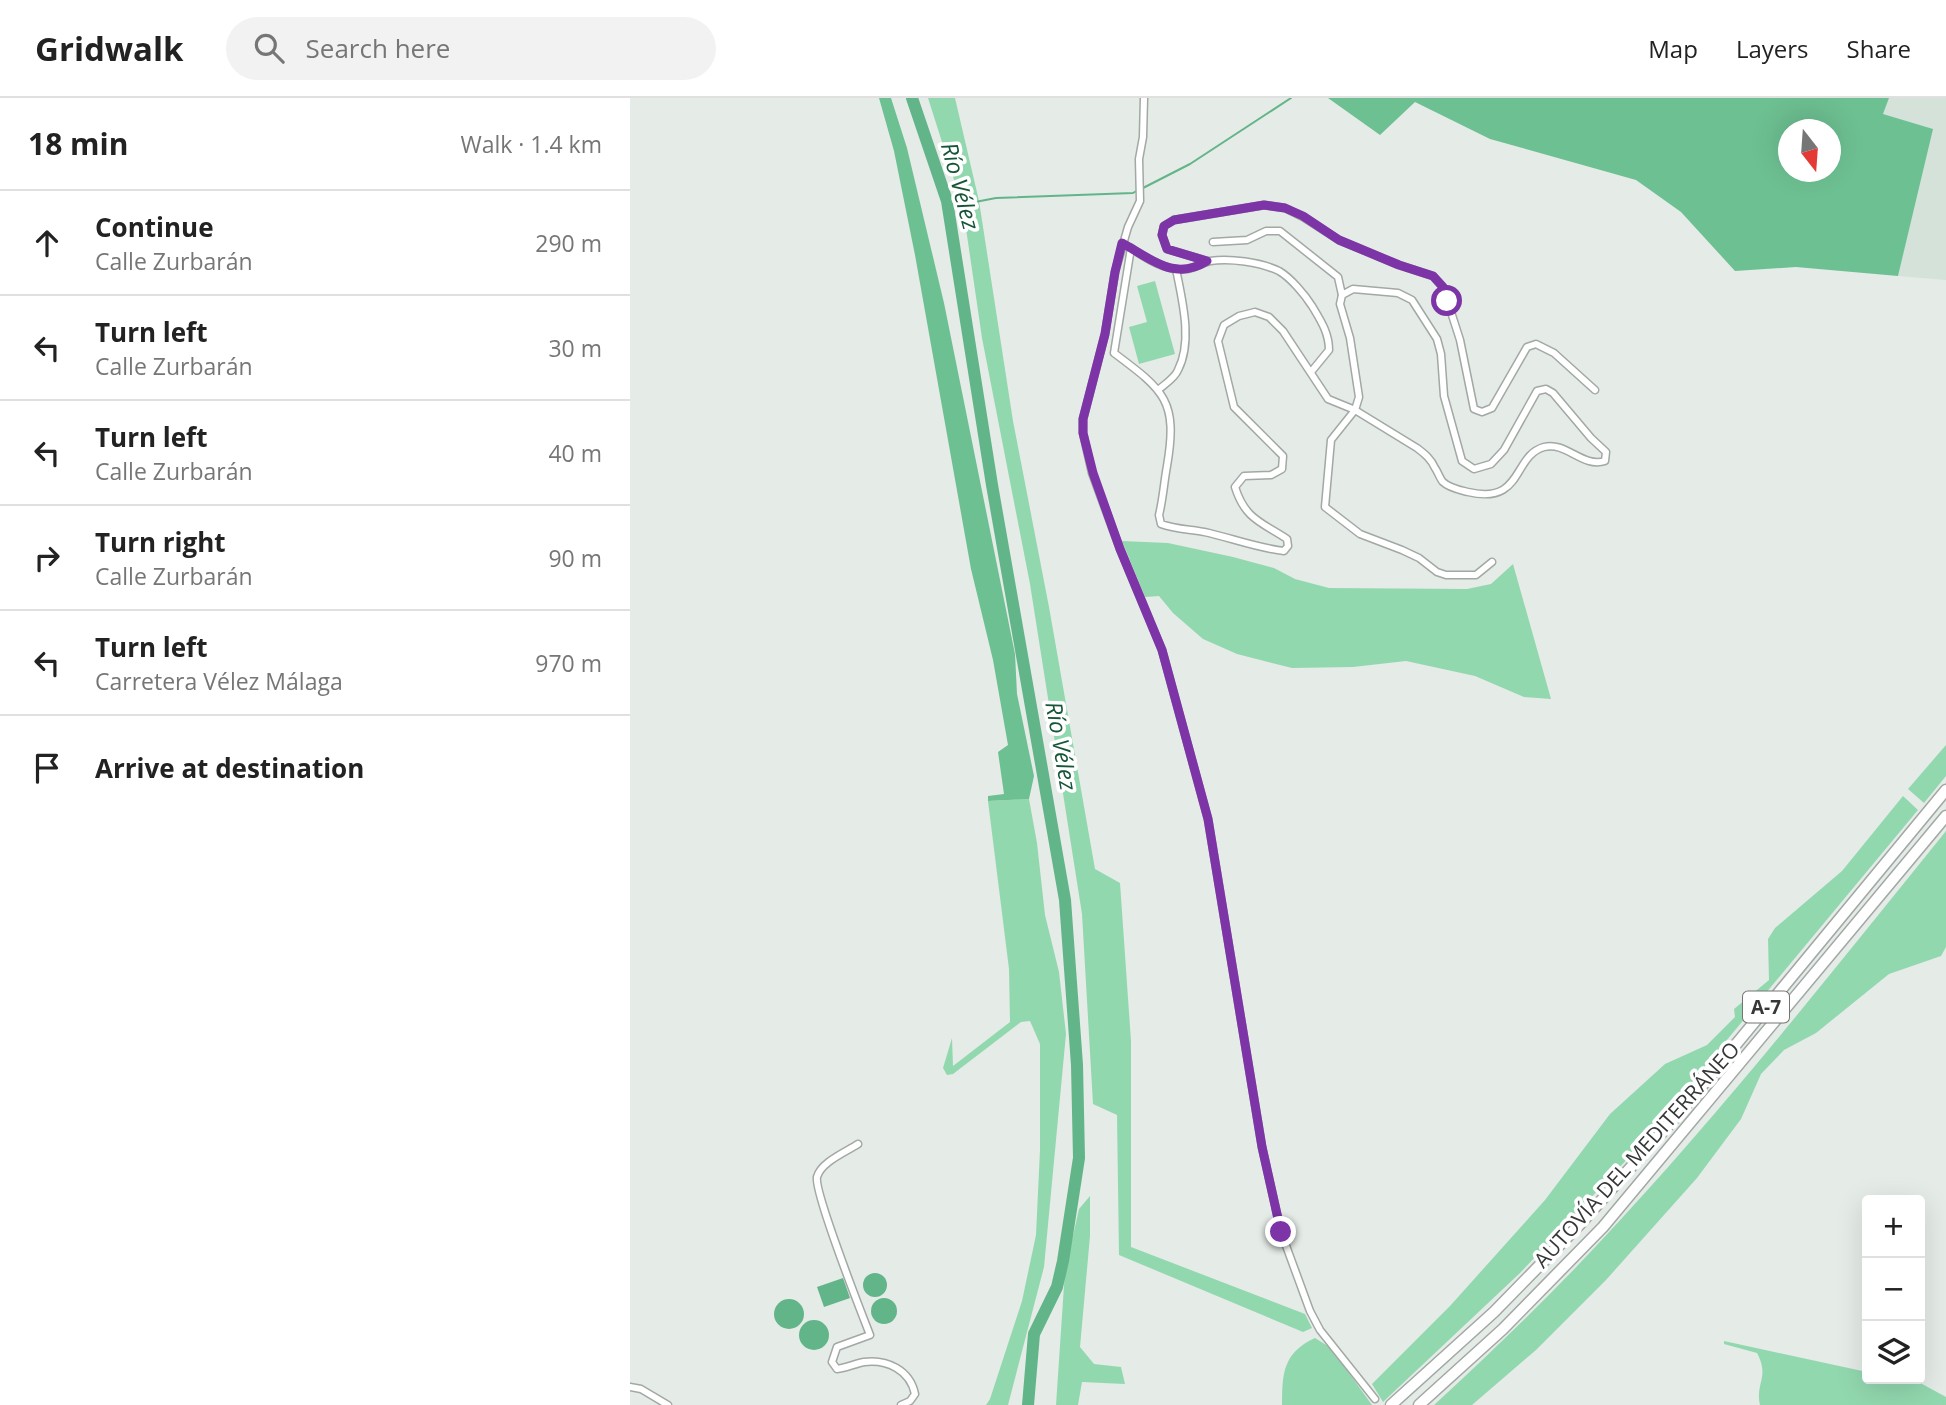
<!DOCTYPE html>
<meta charset="utf-8">
<style>
:root{--surface:#fff;--page:#f2f2f2;--text:#222;--muted:#767676;--line:#e0e0e0}
body{margin:0;font-family:"Open Sans",sans-serif;background:var(--page);color:var(--text)}
.controls{position:absolute;right:21px;bottom:21px;display:grid;overflow:hidden;border-radius:7px;box-shadow:0 7px 28px #0002}
.controls button{width:63px;height:63px;display:grid;place-items:center;padding:0;border:0;border-bottom:2px solid var(--line);background:var(--surface);color:var(--text);font:35px sans-serif}
.compass{position:absolute;left:1148px;top:21px;width:63px;height:63px;border-radius:50%;background:var(--surface);box-shadow:0 7px 28px #0002;rotate:163deg}
.stop{position:absolute;width:21px;height:21px;margin:-16px;border:5px solid #7c34a6;border-radius:50%;background:#fff}
.stop.end{background:#7c34a6;border-color:#fff;box-shadow:0 2px 7px #0008}
.list{margin:0;padding:0;list-style:none}
h2{display:flex;justify-content:space-between;align-items:center;height:91px;margin:0;padding:0 28px;font-size:30px}
h2 small{font-size:23px;font-weight:400;color:var(--muted)}
.list li{display:grid;grid-template-columns:46px 1fr auto;gap:21px;align-items:center;box-sizing:border-box;height:105px;padding:0 28px;border-top:2px solid var(--line)}
.list b{display:block;font-size:26px;white-space:nowrap}
.list p{margin:0;font-size:23px;white-space:nowrap;color:var(--muted)}
.list em{font-size:23px;font-style:normal;color:var(--muted)}
.icon{flex:none;width:38px;height:38px;fill:none;stroke:currentColor;stroke-width:2;stroke-linecap:round;stroke-linejoin:round}
.map{position:relative;flex:none;width:1316px;height:1307px;overflow:hidden}
header{display:flex;align-items:center;gap:42px;box-sizing:border-box;height:98px;padding:0 35px;background:var(--surface);border-bottom:2px solid var(--line)}
header strong{font-size:33px}
nav{display:flex;gap:38px;margin-inline-start:auto;font-size:24px}
.search{width:490px;height:63px;background:var(--page);display:flex;align-items:center;gap:18px;box-sizing:border-box;padding:0 24px;border-radius:38px;color:var(--muted);font-size:26px}
main{display:flex}
aside{flex:1;background:var(--surface)}
.map>svg:first-child{display:block}
</style>
<header>
<strong>Gridwalk</strong>
<div class="search"><svg class="icon" aria-label="search" viewBox="0 0 24 24"><circle cx="10" cy="10" r="6"/><path d="M15 15l6 6"/></svg>Search here</div>
<nav><a>Map</a><a>Layers</a><a>Share</a></nav>
</header>
<main>
<aside>
<h2>18 min<small>Walk · 1.4 km</small></h2>
<ul class="list">
<li><svg class="icon" aria-label="ahead" viewBox="0 0 24 24"><path d="M12 20V5M6 11l6-6 6 6"/></svg><div><b>Continue</b><p>Calle Zurbarán</p></div><em>290 m</em></li>
<li><svg class="icon" aria-label="left" viewBox="0 0 24 24"><path d="M17 20v-9H6M10 6l-5 5 5 5"/></svg><div><b>Turn left</b><p>Calle Zurbarán</p></div><em>30 m</em></li>
<li><svg class="icon" aria-label="left" viewBox="0 0 24 24"><path d="M17 20v-9H6M10 6l-5 5 5 5"/></svg><div><b>Turn left</b><p>Calle Zurbarán</p></div><em>40 m</em></li>
<li><svg class="icon" aria-label="right" viewBox="0 0 24 24"><path d="M7 20v-9h11M14 6l5 5-5 5"/></svg><div><b>Turn right</b><p>Calle Zurbarán</p></div><em>90 m</em></li>
<li><svg class="icon" aria-label="left" viewBox="0 0 24 24"><path d="M17 20v-9H6M10 6l-5 5 5 5"/></svg><div><b>Turn left</b><p>Carretera Vélez Málaga</p></div><em>970 m</em></li>
<li><svg class="icon" aria-label="arrive" viewBox="0 0 24 24"><path d="M6 21V4h12l-3 4 3 4H6"/></svg><div><b>Arrive at destination</b></div></li>
</ul>
</aside>
<div class="map">
<svg width="1316" height="1307" viewBox="0 0 1316 1307">
<rect width="100%" height="100%" fill="#e5ebe7"/>
<path fill="#d4e2d9" d="M1259 0H1316V182L1268 178 1302 31 1253 16Z"/>
<g fill="#92d8af">
<path d="M298 0H325L349 103 383 323 419 509 465 771 490 785 501 943V1149L675 1216 682 1230 673 1234 489 1157 487 1017 463 1006 452 816 400 486 352 240 333 110Z"/>
<path d="M525 183 545 256 509 266 499 229 517 224 507 188Z"/>
<path d="M492 443 538 445 603 459 644 470 665 481 699 490 837 491 861 486 883 466 921 601 894 599 845 578 776 563 723 569 662 570 607 556 573 541 543 515 529 498 515 499Z"/>
<path d="M1316 647V678L1294 705 1278 691Z"/>
<path d="M1273 698 1288 712 1003 1055 890 1175 753 1304 742 1286 820 1208 915 1102 980 1016 1035 966 1077 947 1105 919 1104 911 1139 882 1138 841 1145 830 1212 773Z"/>
<path d="M399 701 407 745 415 817 429 874 436 936 414 1169 378 1307H356L360 1301 392 1203 406 1137 410 1052V946L400 923 391 924 323 976 317 977 313 970 322 940 323 968 380 924 379 871 358 703Z"/>
<path d="M1316 733V849L1311 858 1259 876 1186 935 1154 952 1131 976 1111 1021 1067 1080 976 1182 906 1252 842 1307H804C860 1255 915 1203 967 1147 1091 1015 1203 873 1316 733Z"/>
<path d="M460 1098V1138L450 1249 464 1266 491 1269 495 1286 452 1284 448 1307H426L435 1173 449 1111Z"/>
<path d="M685 1240 701 1250 742 1307H652C652 1275 653 1255 685 1240Z"/>
<path d="M1094 1243 1237 1274V1281H1283L1316 1299V1307H1130C1125 1285 1140 1279 1127 1255L1094 1246Z"/>
</g>
<g fill="#6dc092" fill-rule="evenodd">
<path d="M249 0H261L277 50 314 205 385 556 387 596 404 678 399 701 358 703V698L374 696 368 654 378 647 363 562 341 471 285 157 264 53Z"/>
<path d="M698 0H1259L1253 16 1303 31 1268 178 1166 169 1105 173 1051 114 1006 82 860 41 785 4 750 37ZM1158 32H1200V74H1158Z"/>
</g>
<g fill="#62b588">
<circle cx="245" cy="1187" r="12"/>
<path d="M213 1180 220 1200 194 1209 187 1189Z"/>
<circle cx="254" cy="1213" r="13"/>
<circle cx="159" cy="1216" r="15"/>
<circle cx="184" cy="1237" r="15"/>
</g>
<g fill="none" stroke-linecap="round" stroke-linejoin="round">
<g stroke="#62b588" stroke-width="2">
<path d="M513 90 560 66 661 0"/>
<path d="M319 109 366 100 503 95 508 92"/>
</g>
<path stroke="#62b588" stroke-width="12" d="M282 0 317 103 362 387 435 802 447 967 449 1060 433 1163 427 1189 404 1236 398 1307"/>
<defs>
<g id="minor">
<path d="M514 0 513 39 509 61 510 103 498 129 485 174 475 236 453 321V335L462 375 490 451 532 552 578 721 632 1049 651 1134 680 1213 690 1232 745 1301"/>
<path d="M583 144 617 142 636 133H650L708 179 712 197"/>
<path d="M501 150 484 255C535 293 548 303 537 368 534 384 533 401 529 417L531 426C547 432 563 431 579 435 604 441 628 450 654 453L658 448 657 441C631 424 615 421 605 389L614 378 641 377 652 371 653 358 604 309 588 243 594 227 609 218 625 214 639 219 653 233 698 301 725 312 787 350C795 356 801 361 805 370 808 374 810 381 813 384 819 390 830 392 838 394 894 407 882 358 914 349 936 343 952 370 975 363L976 354 961 340 923 295 916 291 907 293 874 352 861 366 844 371 832 363 814 298 811 256 807 241 782 202 768 195 723 191 712 197 710 206 720 240 729 299 725 312 701 342 695 409 730 436 772 452 789 460 807 474 816 477H846L862 464"/>
<path d="M501 150C514 159 528 168 544 171 562 174 567 166 580 163 600 160 630 164 649 173 661 180 675 197 682 208 691 223 699 235 699 252L681 274"/>
<path d="M577 163 537 151 532 137 534 128 544 122 634 107 655 110 673 119 709 142 769 167 803 178 813 189 830 242 844 311 852 314 862 310 897 249 906 246 924 255 965 292"/>
<path d="M528 292C535 286 545 280 548 272 563 243 552 202 546 171"/>
<path d="M228 1046C216 1054 191 1064 187 1079 184 1093 231 1214 240 1237L207 1249 202 1264 207 1271C216 1270 224 1266 234 1264 257 1261 280 1272 285 1296L280 1303 271 1307"/>
<path d="M0 1289 11 1291 38 1307"/>
</g>
<g id="motorway">
<path d="M761 1307 864 1214 952 1124 1051 1013 1316 692"/>
<path d="M789 1307 873 1231 973 1129 1316 718"/>
</g>
</defs>
<use href="#minor" stroke="#a2a8a4" stroke-width="9"/>
<use href="#motorway" stroke="#a2a8a4" stroke-width="13"/>
<use href="#minor" stroke="#fff" stroke-width="6"/>
<use href="#motorway" stroke="#fff" stroke-width="10"/>
</g>
<g fill="none" stroke-linecap="round" stroke-linejoin="round">
<path stroke="#7c34a6" stroke-width="9" d="M651 1134 632 1049 578 721 532 552 490 451 463 375 453 335V321L475 236 485 174 492 145C520 160 544 184 577 163L537 151 532 137 534 128 544 122 634 107 655 110 673 118 709 142 769 167 803 178 813 189 817 203"/>
</g>
<g text-anchor="middle" stroke-width="7" stroke-linejoin="round" paint-order="stroke">
<rect fill="#fff" stroke="#727473" stroke-width="2" x="1113" y="893.5" width="46" height="31" rx="5"/>
<g font-size="19" font-weight="bold" fill="#363837">
<text x="1136" y="916">A-7</text>
</g>
<g font-size="21" fill="#363837" stroke="#fff">
<text transform="translate(1007 1057) rotate(-48)" y="7">AUTOVÍA DEL MEDITERRÁNEO</text>
</g>
<g font-size="23" font-style="italic" fill="#165537" stroke="#fff">
<text transform="translate(330 88) rotate(75)" y="8">Río Vélez</text>
<text transform="translate(431 648) rotate(80)" y="8">Río Vélez</text>
</g>
</g>
</svg>
<div class="controls">
<button>+</button>
<button>−</button>
<button><svg class="icon" aria-label="layers" viewBox="0 0 24 24"><path d="M12 4l9 5-9 5-9-5zM3 14l9 5 9-5"/></svg></button>
</div>
<svg class="compass" viewBox="-18 -18 36 36"><path d="M0-13l5 13h-10z" fill="#e53935"/><path d="M0 13l5-13h-10z" fill="#767676"/></svg>
<div class="stop" style="left:817px;top:203px"></div>
<div class="stop end" style="left:651px;top:1134px"></div>
</div>
</main>
